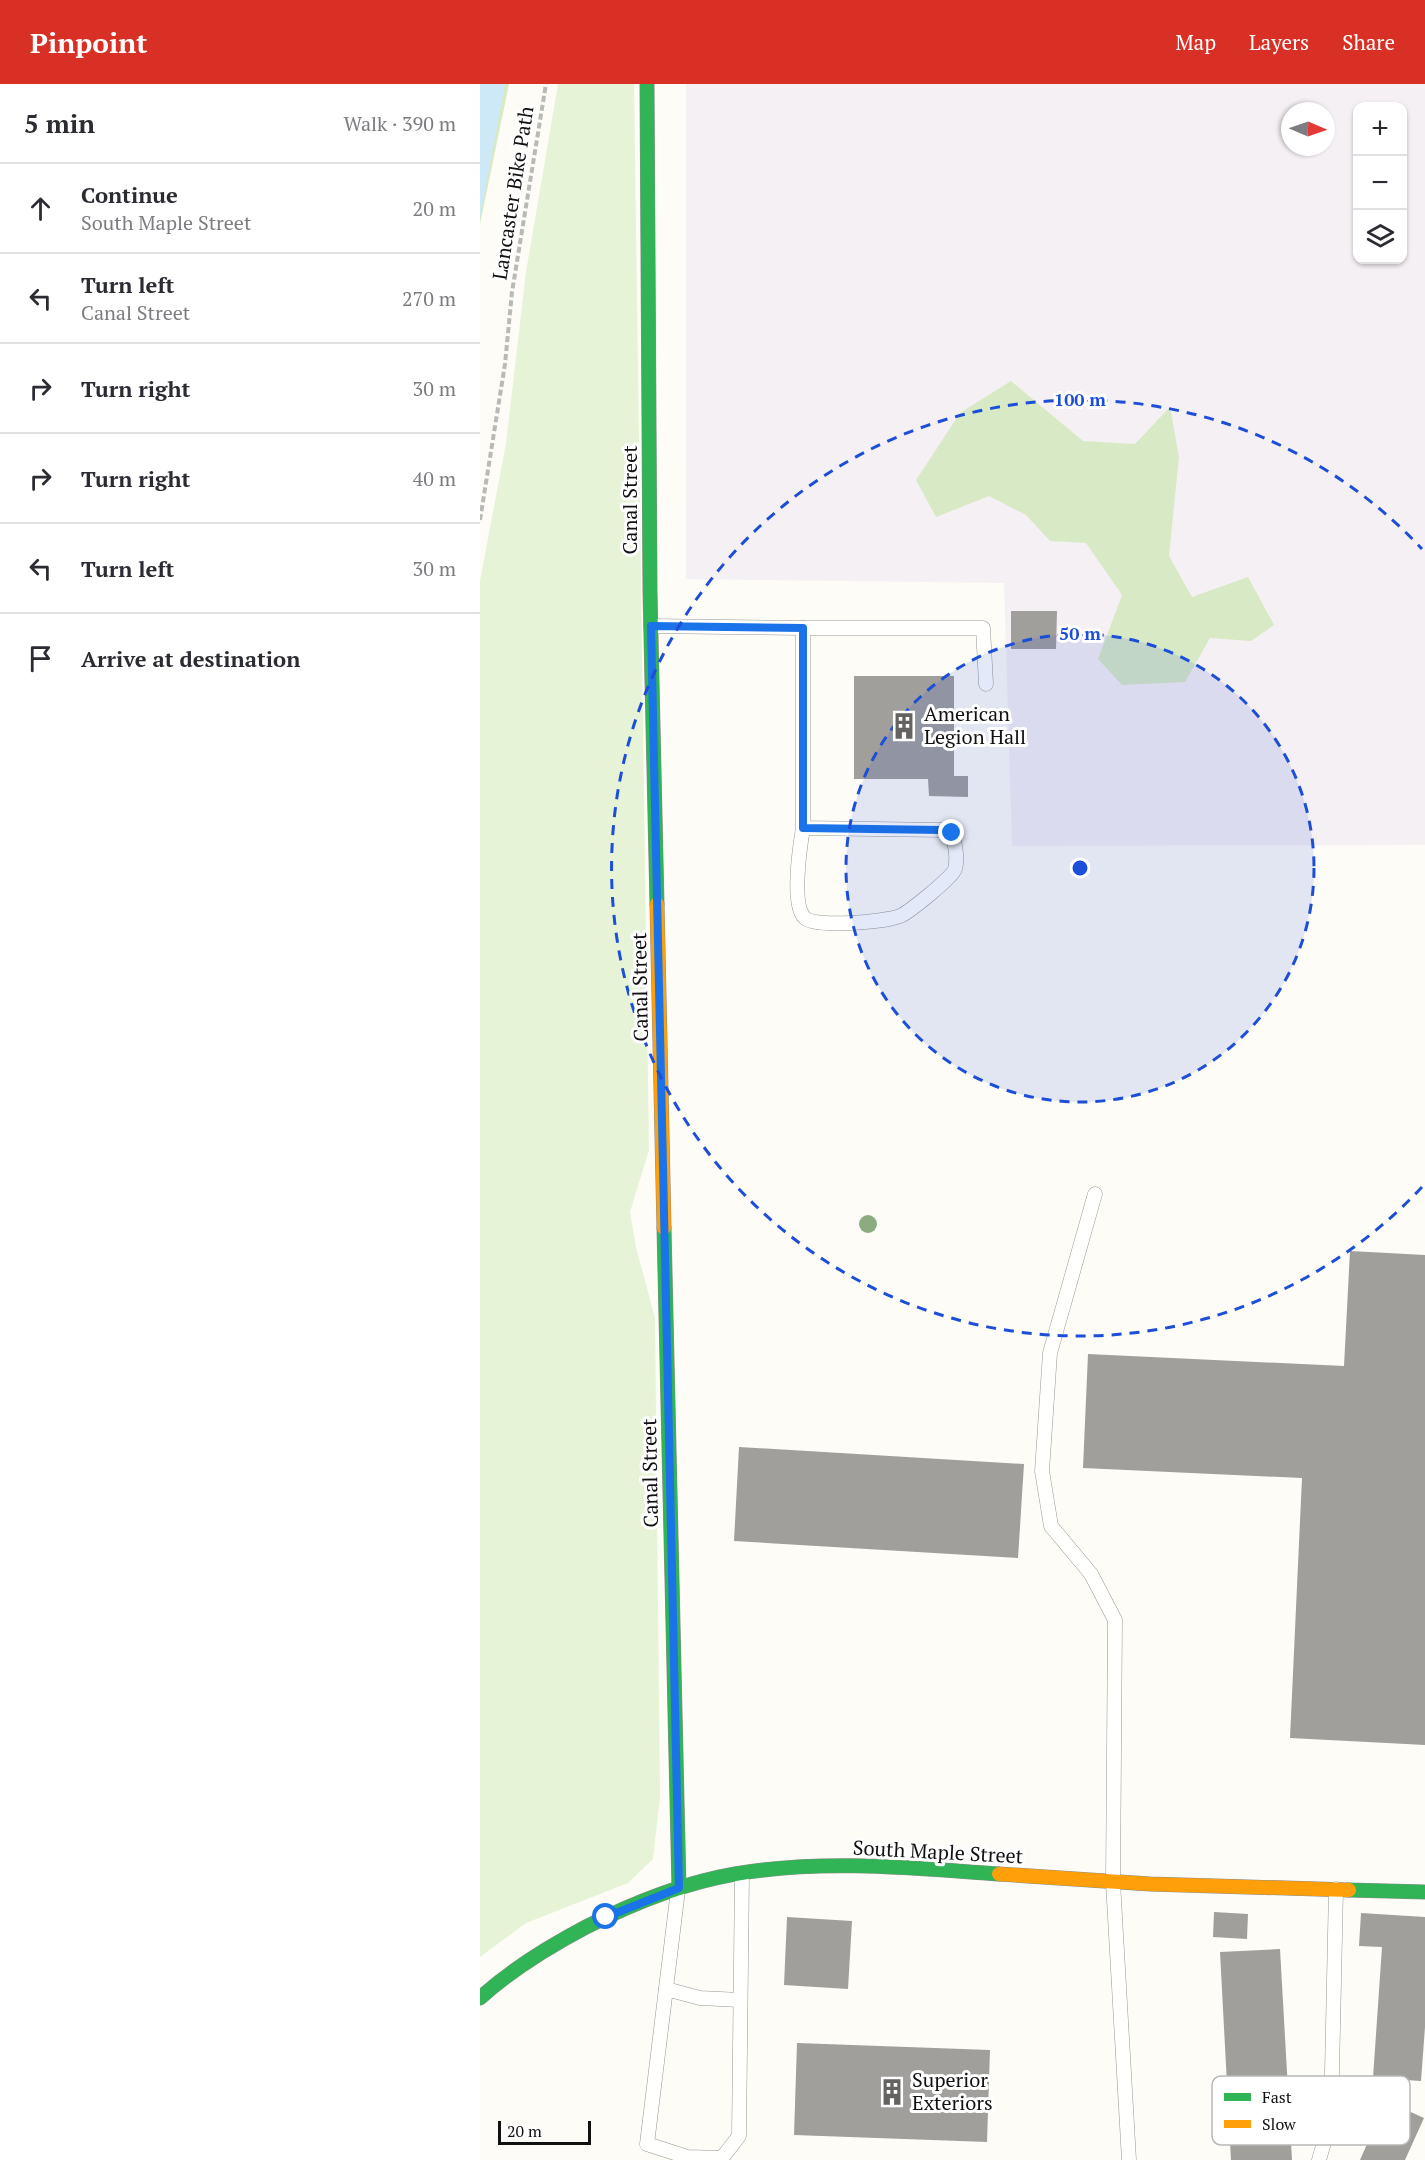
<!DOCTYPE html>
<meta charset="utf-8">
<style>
:root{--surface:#fff;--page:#f7f7f7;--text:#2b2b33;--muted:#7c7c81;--line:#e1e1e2;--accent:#d93025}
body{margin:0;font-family:"PT Serif",serif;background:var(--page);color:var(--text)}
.controls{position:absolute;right:18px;top:18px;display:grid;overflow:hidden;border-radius:12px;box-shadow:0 2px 4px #0004}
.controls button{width:54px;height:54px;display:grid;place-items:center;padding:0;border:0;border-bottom:2px solid var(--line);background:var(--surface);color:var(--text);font:30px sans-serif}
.compass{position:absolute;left:801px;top:18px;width:54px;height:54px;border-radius:50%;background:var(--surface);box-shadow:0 2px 4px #0004;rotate:92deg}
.scale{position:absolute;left:18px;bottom:15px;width:93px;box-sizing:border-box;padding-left:6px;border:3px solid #111;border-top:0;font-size:16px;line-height:21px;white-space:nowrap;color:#111;-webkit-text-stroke:4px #fff;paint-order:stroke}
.stop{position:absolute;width:18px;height:18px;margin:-14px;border:4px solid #1a73e8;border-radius:50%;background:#fff}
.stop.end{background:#1a73e8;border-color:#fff;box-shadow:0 2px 6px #0008}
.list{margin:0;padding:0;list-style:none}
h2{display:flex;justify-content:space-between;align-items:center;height:78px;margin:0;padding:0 24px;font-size:26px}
h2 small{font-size:20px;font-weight:400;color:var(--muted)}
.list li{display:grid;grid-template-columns:39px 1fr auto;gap:18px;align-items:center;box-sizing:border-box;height:90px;padding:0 24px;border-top:2px solid var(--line)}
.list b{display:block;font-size:22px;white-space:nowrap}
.list p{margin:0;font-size:20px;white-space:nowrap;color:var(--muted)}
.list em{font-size:20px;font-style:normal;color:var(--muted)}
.icon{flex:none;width:33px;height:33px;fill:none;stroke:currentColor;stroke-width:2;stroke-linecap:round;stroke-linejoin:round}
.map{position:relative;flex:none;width:945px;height:2076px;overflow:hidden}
header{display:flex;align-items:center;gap:36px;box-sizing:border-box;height:84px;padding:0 30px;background:var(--accent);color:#fff}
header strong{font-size:28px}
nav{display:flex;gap:33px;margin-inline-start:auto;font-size:21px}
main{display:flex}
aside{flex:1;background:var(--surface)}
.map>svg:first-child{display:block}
</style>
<header>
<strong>Pinpoint</strong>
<nav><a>Map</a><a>Layers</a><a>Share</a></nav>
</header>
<main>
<aside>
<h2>5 min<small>Walk · 390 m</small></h2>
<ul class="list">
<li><svg class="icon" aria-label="ahead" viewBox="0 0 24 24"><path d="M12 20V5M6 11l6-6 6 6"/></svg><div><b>Continue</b><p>South Maple Street</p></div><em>20 m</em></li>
<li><svg class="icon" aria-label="left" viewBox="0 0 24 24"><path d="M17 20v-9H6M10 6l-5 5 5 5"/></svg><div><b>Turn left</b><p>Canal Street</p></div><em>270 m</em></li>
<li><svg class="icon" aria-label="right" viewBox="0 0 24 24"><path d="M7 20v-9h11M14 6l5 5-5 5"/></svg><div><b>Turn right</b></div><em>30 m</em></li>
<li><svg class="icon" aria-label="right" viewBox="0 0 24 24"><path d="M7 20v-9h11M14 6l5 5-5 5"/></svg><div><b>Turn right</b></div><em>40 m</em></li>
<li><svg class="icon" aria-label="left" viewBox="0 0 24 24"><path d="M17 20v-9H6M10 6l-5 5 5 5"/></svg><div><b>Turn left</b></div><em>30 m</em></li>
<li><svg class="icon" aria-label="arrive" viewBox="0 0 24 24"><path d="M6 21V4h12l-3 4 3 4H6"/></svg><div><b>Arrive at destination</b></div></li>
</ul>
</aside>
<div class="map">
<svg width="945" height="2076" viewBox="0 0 945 2076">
<rect width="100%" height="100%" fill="#fdfcf7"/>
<path fill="#f5f0f3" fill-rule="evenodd" d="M206 0H945V761L532 762 524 499 206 495ZM878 22H922V176H878ZM810 27H846V63H810Z"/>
<path fill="#e7f3d7" d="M78 0H154L169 1066 150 1128 156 1163 175 1234 180 1713 173 1775 148 1799 46 1839 0 1873V497L26 359 46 188Z"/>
<g fill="#d8eac5">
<path d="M0 0H29L0 140Z"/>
<path d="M531 297 603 357 655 360 690 323 699 373 689 472 712 513 768 493 794 541 771 557 730 554 705 598 642 601 618 575 642 511 606 459 570 457 546 431 509 412 456 433 436 396 480 329Z"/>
</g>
<path fill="#cde8f7" d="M0 0H25L0 133Z"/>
<g fill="#a19f9c">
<path d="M531 527H577L576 565H531Z"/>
<path d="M374 592H474V692H488V713L449 712 448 695H374Z"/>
<path d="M870 1167 945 1171V1661L810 1654 822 1394 603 1384 608 1270 864 1282Z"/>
<path d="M259 1363 544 1380 538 1474 254 1457Z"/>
<path d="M734 1828 768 1830 767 1855 733 1853Z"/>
<path d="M881 1829 945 1833V1943L941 1997 893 1994 902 1863 879 1862Z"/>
<path d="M307 1833 372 1837 368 1905 304 1901Z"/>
<path d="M800 1865 812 2076H751L740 1868Z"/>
<path d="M317 1959 510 1966 507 2058 314 2051Z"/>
<path d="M906 2017 944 2034 925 2076H880Z"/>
</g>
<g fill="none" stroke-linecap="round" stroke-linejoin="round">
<defs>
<g id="lane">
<path d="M171 542 323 544V744C320 762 311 822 325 834 335 844 405 838 420 832 428 829 473 793 475 785 478 773 475 761 472 749L462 746 323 744"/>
<path d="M323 544H503L506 600"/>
<path d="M615 1110 570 1269 562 1387 571 1442 611 1490 635 1536 633 1798 649 2076"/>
<path d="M198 1806 167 2060 207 2073 242 2074 259 2052 262 1790"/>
<path d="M186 1905 220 1914 260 1916"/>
<path d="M839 2076 851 2034 856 1805"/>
</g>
<g id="fast">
<path d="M167 0 170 508 177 820"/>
<path d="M184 1144 199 1804"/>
<path d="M869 1806 945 1808"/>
<path d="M0 1914C32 1885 68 1863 106 1843 153 1819 203 1799 255 1790 341 1775 433 1784 519 1790"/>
</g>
<g id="slow">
<path d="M177 820 184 1144"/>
<path d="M519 1790 670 1800 869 1806"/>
</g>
</defs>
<use href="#lane" stroke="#979795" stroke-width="15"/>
<use href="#fast" stroke="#8e8d8b" stroke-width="15"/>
<use href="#slow" stroke="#8e8d8b" stroke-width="15"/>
<path stroke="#b9b9b8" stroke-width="4" stroke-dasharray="6 3" stroke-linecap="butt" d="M0 436 25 280 32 208 66 0"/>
<use href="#lane" stroke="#fffffe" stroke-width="14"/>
<use href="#fast" stroke="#30b455" stroke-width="14"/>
<use href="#slow" stroke="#ff9f0a" stroke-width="14"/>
</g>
<circle fill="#8cac80" cx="388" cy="1140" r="9"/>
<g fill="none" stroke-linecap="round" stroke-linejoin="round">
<path stroke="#1a73e8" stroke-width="8" d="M126 1833 199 1804 171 542 323 544V744L462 746 472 749"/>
</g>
<circle cx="600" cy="784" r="234" fill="#1d4ed8" fill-opacity=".12"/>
<g fill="none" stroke="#1d4ed8" stroke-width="3" stroke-dasharray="10 8">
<circle cx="600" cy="784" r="234"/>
<path d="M942 1103A468 468 0 1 1 942 465"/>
</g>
<defs>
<symbol id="building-bare" viewBox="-9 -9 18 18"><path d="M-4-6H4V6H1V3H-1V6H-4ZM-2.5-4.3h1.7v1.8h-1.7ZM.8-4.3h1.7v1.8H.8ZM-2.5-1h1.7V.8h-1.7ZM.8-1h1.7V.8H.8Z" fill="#646362" stroke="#fff" stroke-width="2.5" paint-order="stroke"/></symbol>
</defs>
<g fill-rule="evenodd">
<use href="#building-bare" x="405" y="623" width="38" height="38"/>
<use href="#building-bare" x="393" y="1989" width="38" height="38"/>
</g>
<g text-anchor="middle" stroke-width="6" stroke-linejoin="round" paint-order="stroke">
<g font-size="20" fill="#111" stroke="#fff">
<text transform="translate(33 109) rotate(-81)" y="7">Lancaster Bike Path</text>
<text transform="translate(150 416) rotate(-90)" y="7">Canal Street</text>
<text transform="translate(160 903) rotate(-91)" y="7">Canal Street</text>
<text transform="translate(170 1389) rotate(-91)" y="7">Canal Street</text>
<text transform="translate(458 1768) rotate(3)" y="7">South Maple Street</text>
</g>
<g font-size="20" fill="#111" stroke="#fff" text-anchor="start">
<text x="444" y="637">American<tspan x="444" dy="23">Legion Hall</tspan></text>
<text x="432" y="2003">Superior<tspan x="432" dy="23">Exteriors</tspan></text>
</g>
</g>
<rect x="732" y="1992" width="198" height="69" rx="9" fill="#fff" stroke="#b8b8b8" stroke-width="1.5"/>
<rect x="744" y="2009" width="27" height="8" fill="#30b455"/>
<rect x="744" y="2036" width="27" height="8" fill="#ff9f0a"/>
<g font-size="16" fill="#111">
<text x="782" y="2019">Fast</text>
<text x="782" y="2046">Slow</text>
</g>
<circle cx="600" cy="784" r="9" fill="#1d4ed8" stroke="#fff" stroke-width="3"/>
<g font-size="18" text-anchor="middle" font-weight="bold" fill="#1d4ed8" stroke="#fff" stroke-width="6" stroke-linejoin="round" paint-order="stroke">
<text x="600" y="322">100 m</text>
<text x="600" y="556">50 m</text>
</g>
</svg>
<div class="controls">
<button>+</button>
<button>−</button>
<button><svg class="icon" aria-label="layers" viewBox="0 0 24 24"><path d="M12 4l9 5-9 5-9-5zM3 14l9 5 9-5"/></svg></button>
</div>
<svg class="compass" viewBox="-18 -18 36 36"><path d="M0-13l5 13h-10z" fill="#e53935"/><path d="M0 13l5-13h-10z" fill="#7c7c81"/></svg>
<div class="scale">20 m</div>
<div class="stop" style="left:126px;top:1833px"></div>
<div class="stop end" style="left:472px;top:749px"></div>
</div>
</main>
